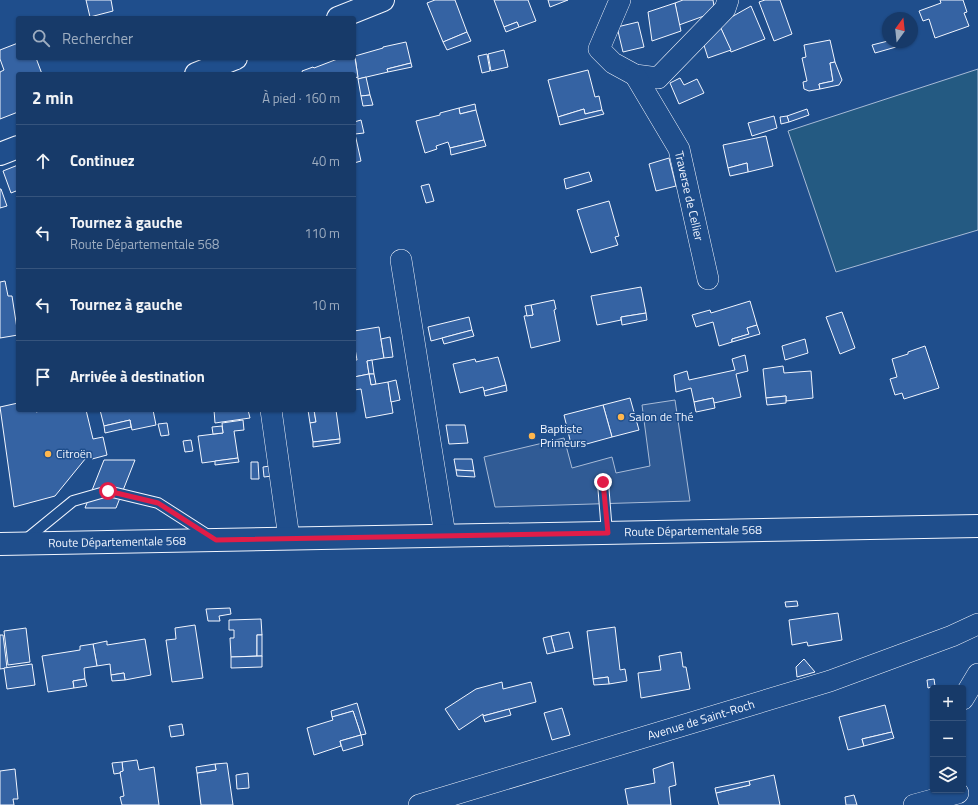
<!DOCTYPE html>
<html lang="fr">
<meta charset="utf-8">
<style>
:root{--surface:#173a69;--page:#244571;--text:#f1f3f6;--muted:#9eadc0;--line:#36547d}
body{margin:0;font-family:"Titillium Web",sans-serif;background:var(--page);color:var(--text)}
.controls{position:absolute;right:12px;bottom:12px;display:grid;overflow:hidden;border-radius:4px;box-shadow:0 1px 3px #0004}
.controls button{width:36px;height:36px;display:grid;place-items:center;padding:0;border:0;border-bottom:1px solid var(--line);background:var(--surface);color:var(--text);font:20px sans-serif}
.compass{position:absolute;left:882px;top:12px;width:36px;height:36px;border-radius:50%;background:var(--surface);box-shadow:0 1px 3px #0004;rotate:15deg}
.stop{position:absolute;width:12px;height:12px;margin:-9px;border:3px solid #e11d48;border-radius:50%;background:#fff}
.stop.end{background:#e11d48;border-color:#fff;box-shadow:0 1px 4px #0008}
.list{margin:0;padding:0;list-style:none}
h2{display:flex;justify-content:space-between;align-items:center;height:52px;margin:0;padding:0 16px;font-size:17px}
h2 small{font-size:13px;font-weight:400;color:var(--muted)}
.list li{display:grid;grid-template-columns:26px 1fr auto;gap:12px;align-items:center;box-sizing:border-box;height:72px;padding:0 16px;border-top:1px solid var(--line)}
.list b{display:block;font-size:15px;white-space:nowrap}
.list p{margin:0;font-size:13px;white-space:nowrap;color:var(--muted)}
.list em{font-size:13px;font-style:normal;color:var(--muted)}
.icon{flex:none;width:22px;height:22px;fill:none;stroke:currentColor;stroke-width:2;stroke-linecap:round;stroke-linejoin:round}
.map{position:relative;flex:none;width:978px;height:805px;overflow:hidden}
.search{position:absolute;background:var(--surface);box-shadow:0 1px 3px #0004;left:16px;top:16px;width:340px;height:44px;display:flex;align-items:center;gap:10px;box-sizing:border-box;padding:0 14px;border-radius:4px;color:var(--muted);font-size:15px}
.panel{position:absolute;background:var(--surface);box-shadow:0 1px 3px #0004;left:16px;top:72px;width:340px;height:340px;border-radius:4px}
.map>svg:first-child{display:block}
</style>
<div class="map">
<svg width="978" height="805" viewBox="0 0 978 805">
<rect width="100%" height="100%" fill="#1f4e8c"/>
<path fill="#245a82" stroke="#a8bbd7" d="M978 69V230L836 272 788 131Z"/>
<path fill="#305b95" stroke="#a8bbd7" d="M675 400 690 501 495 507 484 457 564 438 572 468 612 457 616 473 650 466 642 405Z"/>
<g fill="#3563a3" stroke="#f2f6ff">
<path d="M86 0H111L113 11 90 17Z"/>
<path d="M435 0H455L467 32 443 42 427 3Z"/>
<path d="M494 0H528L536 21 519 27 517 22 504 27Z"/>
<path d="M548 0H568L550 7Z"/>
<path d="M683 0H713L715 12 679 25 675 3Z"/>
<path d="M765 0H780L792 34 774 41 759 2Z"/>
<path d="M940 0H963L967 12 964 13 969 26 935 38 929 19 923 21 919 11 941 3Z"/>
<path d="M675 3 681 31 652 41 648 12Z"/>
<path d="M751 6 765 39 731 52 719 24Z"/>
<path d="M517 22 519 27 506 32 504 27Z"/>
<path d="M638 22 644 47 623 52 617 27Z"/>
<path d="M719 24 731 50 708 58 702 39Z"/>
<path d="M467 32 471 41 447 50 443 42Z"/>
<path d="M830 40 835 62 830 63 833 81 819 84 820 89 809 91 804 89 803 82 807 81 802 58 806 57 804 45Z"/>
<path d="M888 41V42H895L896 47 875 53 872 45Z"/>
<path d="M406 42 411 63 387 69 388 72 358 79 355 56 383 48V47Z"/>
<path d="M18 43V58H36L42 74H18V112L0 119V72L4 70 0 59V50Z"/>
<path d="M504 50 508 67 491 71 488 54Z"/>
<path d="M354 52 358 77 354 78V74H303L302 71 313 67 314 68 340 58H354Z"/>
<path d="M487 54 490 71 482 73 478 56Z"/>
<path d="M835 62 842 80 839 85 820 89 819 84 833 81 830 63Z"/>
<path d="M411 63 412 67 388 72 387 69Z"/>
<path d="M588 70 595 97 599 96 602 110 585 114 584 109 558 117 548 80Z"/>
<path d="M366 77 370 95 361 96 358 79Z"/>
<path d="M680 78 684 85 697 79 704 93 679 104 670 83Z"/>
<path d="M370 95 373 105 363 106 361 96Z"/>
<path d="M475 104 476 110 460 114 459 108Z"/>
<path d="M459 108 460 114 476 110 484 140 450 148 448 142 436 146 437 149 425 153 416 121 440 115V113Z"/>
<path d="M584 109 585 114 602 110 604 114 560 125 558 117Z"/>
<path d="M807 109 809 115 789 122 787 116Z"/>
<path d="M774 116 777 128 752 136 748 123Z"/>
<path d="M787 116 789 122 781 124 780 117Z"/>
<path d="M361 120 364 133 355 134 361 161 354 163V122Z"/>
<path d="M766 136 773 166 748 172 747 163 728 168 723 145Z"/>
<path d="M484 140 486 146 451 155 450 148Z"/>
<path d="M669 158 676 186 656 191 649 164Z"/>
<path d="M747 163 748 172 730 176 728 168Z"/>
<path d="M18 165V197L16 191 11 193 3 171Z"/>
<path d="M589 172 592 181 566 189 564 179Z"/>
<path d="M429 184 434 201 426 203 421 186Z"/>
<path d="M0 189H1L7 206 0 208Z"/>
<path d="M609 201 619 236 615 237 618 245 591 253 577 210Z"/>
<path d="M5 281 8 296H12L18 335 0 338V282Z"/>
<path d="M641 287 646 313 621 317V320L597 325 591 296Z"/>
<path d="M554 300 556 309 554 310 560 341 531 348 524 316 533 315 531 305Z"/>
<path d="M750 301 757 325 747 328 749 334 732 339V342L719 346 713 322 696 327 692 315 710 310 711 313Z"/>
<path d="M531 305 533 315 527 316 525 306Z"/>
<path d="M842 312 855 348 840 354 826 317Z"/>
<path d="M646 313 647 320 622 325 621 317Z"/>
<path d="M469 317 472 330 431 341 428 327Z"/>
<path d="M757 325 760 334 732 342V339L749 334 747 328Z"/>
<path d="M379 327 384 358 367 361 369 374 354 377V360H357L354 343V331Z"/>
<path d="M472 330 474 336 444 344 442 338Z"/>
<path d="M390 337 393 357 384 358 381 339Z"/>
<path d="M805 339 808 353 785 360 782 346Z"/>
<path d="M925 346 939 388 904 399 902 393 895 395 890 379 897 377 892 359 908 354V352Z"/>
<path d="M745 355 748 371 736 374 741 397 714 403 713 398 694 402 691 388 676 392 674 375 687 371 689 380 735 370 732 359Z"/>
<path d="M498 357 506 385 484 391 483 387 460 393 453 364 475 359 476 362Z"/>
<path d="M372 360 374 374H369L367 361Z"/>
<path d="M783 366 784 373 811 371 813 398 786 401V396L766 398 763 369Z"/>
<path d="M369 374H374L376 384 371 385Z"/>
<path d="M369 374 371 385 388 382 393 413 366 418 361 389 354 390V377Z"/>
<path d="M396 380 400 400 391 402 388 382Z"/>
<path d="M506 385 507 391 485 396 484 391Z"/>
<path d="M786 396V403L767 405 766 398Z"/>
<path d="M630 398 639 430 612 437 603 405Z"/>
<path d="M713 398 715 408 696 412 694 402Z"/>
<path d="M18 403V410H36V412L44 410H86L93 439 103 437 107 455 92 459 90 453 55 496 14 507 0 407Z"/>
<path d="M603 405 612 437 572 448 564 415Z"/>
<path d="M100 410H153L156 425 132 430 130 420 104 426Z"/>
<path d="M214 410H248L250 418 215 423Z"/>
<path d="M308 410H314L316 422 310 423Z"/>
<path d="M314 410H336L340 439 313 442 310 423 316 422Z"/>
<path d="M130 420 131 427 105 433 104 426Z"/>
<path d="M243 420 244 430 234 431 238 458 202 463 198 436 223 433 222 423Z"/>
<path d="M167 423 169 435 161 436 158 424Z"/>
<path d="M446 425H465L468 443 449 444Z"/>
<path d="M222 426 223 433 213 434 212 427Z"/>
<path d="M340 439V443L313 447V442Z"/>
<path d="M191 440 193 451 185 452 183 441Z"/>
<path d="M238 458 239 462 215 465V461Z"/>
<path d="M454 459H472L474 471 456 470Z"/>
<path d="M104 460H135L116 508H85Z"/>
<path d="M251 462H258L259 479H251Z"/>
<path d="M270 466 272 476 264 477 263 467Z"/>
<path d="M456 470 474 471 475 477 457 476Z"/>
<path d="M797 601 798 606 786 607 785 602Z"/>
<path d="M230 608 231 614 219 616 220 621H208L206 609Z"/>
<path d="M838 613 842 640 808 646 807 642 792 645 789 620Z"/>
<path d="M261 619 262 635H257V656L231 657 230 638H234V630H229V620Z"/>
<path d="M195 625 203 678 172 682 166 640 176 639 175 628Z"/>
<path d="M615 627 620 670 625 669 627 681 609 684 608 677 593 679 587 631Z"/>
<path d="M26 628 30 662 8 665 4 631Z"/>
<path d="M569 632 573 648 555 652 551 636Z"/>
<path d="M0 635H3L7 668 0 669Z"/>
<rect x="257" y="635" width="5" height="21"/>
<path d="M551 636 555 652 547 654 543 638Z"/>
<path d="M145 639 151 675 125 680 124 673 111 675 110 664 97 666 93 644 107 641V645Z"/>
<path d="M93 644 97 666 84 668 85 679 73 681 74 688 48 692 42 656 80 650V646Z"/>
<path d="M681 652 683 667H686L690 689 641 698 638 673 661 670 659 656Z"/>
<path d="M262 656V667L231 668V657Z"/>
<path d="M804 659 815 672 797 677 796 667Z"/>
<path d="M32 664 35 685 7 689 4 668Z"/>
<path d="M124 673 125 680 112 681 111 675Z"/>
<path d="M608 677 609 684 594 685 593 679Z"/>
<path d="M85 679 87 686 74 688 73 681Z"/>
<path d="M934 679 935 686 928 688 927 680Z"/>
<path d="M502 682 503 689 531 682 536 702 483 716V714L459 730 445 709 476 689Z"/>
<path d="M357 703 366 734 361 735 353 711 332 717 331 711Z"/>
<path d="M885 705 892 732 862 739 864 746 848 750 839 717Z"/>
<path d="M562 708 570 735 552 740 544 713Z"/>
<path d="M509 709 511 715 485 722 483 716Z"/>
<path d="M353 711 361 735 340 741 341 746 314 755 307 728 333 720 332 717Z"/>
<path d="M182 724 184 735 171 737 169 726Z"/>
<path d="M892 732 894 738 864 746 862 739Z"/>
<path d="M361 735 363 745 343 751 340 741Z"/>
<path d="M137 760 139 770 154 767 159 805H122L120 797 124 796 120 772 123 771 122 762Z"/>
<path d="M122 762 123 771 120 772V773L114 774 112 763Z"/>
<path d="M673 762 676 785 669 787 671 805H628L625 789 655 783 653 769Z"/>
<path d="M227 763 233 805H201L197 773 216 770 215 764Z"/>
<path d="M215 764 216 770 197 773 196 767Z"/>
<path d="M15 769 18 799H13L14 805H0V771Z"/>
<path d="M248 773 249 788 237 789 236 775Z"/>
<path d="M774 775 780 805H719L716 793 750 785 749 781Z"/>
<path d="M749 781 750 785 716 793 715 788Z"/>
<path d="M854 795 857 805H846L845 797Z"/>
</g>
<g fill="none" stroke-linecap="round" stroke-linejoin="round">
<defs>
<g id="service">
<path d="M603 483 607 533"/>
<path d="M24 541 73 501 108 491 158 503 211 537"/>
</g>
<g id="minor">
<path d="M620 0 599 49 613 63 635 75 658 78 725 9 728 0"/>
<path d="M635 75 679 149 708 279"/>
<path d="M401 260 445 535"/>
<path d="M271 410 289 538"/>
<path d="M963 699 978 674"/>
<path d="M419 805 830 681 952 636 978 624"/>
<path d="M914 805 958 793"/>
</g>
<g id="tertiary">
<path d="M338 18 383 0"/>
<path d="M196 74 236 58"/>
<path d="M0 154 18 147"/>
</g>
<path id="primary" d="M0 544 978 526"/>
</defs>
<use href="#service" stroke="#f2f6ff" stroke-width="12"/>
<use href="#minor" stroke="#f2f6ff" stroke-width="22"/>
<use href="#tertiary" stroke="#f2f6ff" stroke-width="24"/>
<use href="#primary" stroke="#f2f6ff" stroke-width="24"/>
<use href="#service" stroke="#1f4e8c" stroke-width="10"/>
<use href="#minor" stroke="#1f4e8c" stroke-width="21"/>
<use href="#tertiary" stroke="#1f4e8c" stroke-width="22"/>
<use href="#primary" stroke="#1f4e8c" stroke-width="22"/>
</g>
<g fill="none" stroke-linecap="round" stroke-linejoin="round">
<path stroke="#e11d48" stroke-width="5" d="M108 491 158 503 216 540 608 533 603 482"/>
</g>
<g fill="#ffb74d" stroke="#1f4e8c" stroke-width="1.5">
<circle cx="621" cy="417" r="4"/>
<circle cx="532" cy="436" r="4"/>
<circle cx="48" cy="454" r="4"/>
</g>
<g text-anchor="middle" stroke-width="3" stroke-linejoin="round" paint-order="stroke">
<g font-size="12" fill="#f2f6ff" stroke="#1f4e8c">
<text transform="translate(689 196) rotate(77)" y="4">Traverse de Cellier</text>
<text transform="translate(693 531) rotate(-1)" y="4">Route Départementale 568</text>
<text transform="translate(117 542) rotate(-1)" y="4">Route Départementale 568</text>
<text transform="translate(701 720) rotate(-17)" y="4">Avenue de Saint-Roch</text>
</g>
<g font-size="12" fill="#f2f6ff" stroke="#1f4e8c" text-anchor="start">
<text x="629" y="421">Salon de Thé</text>
<text x="540" y="433">Baptiste<tspan x="540" dy="14">Primeurs</tspan></text>
<text x="56" y="458">Citroën</text>
</g>
</g>
</svg>
<div class="controls">
<button>+</button>
<button>−</button>
<button><svg class="icon" aria-label="layers" viewBox="0 0 24 24"><path d="M12 4l9 5-9 5-9-5zM3 14l9 5 9-5"/></svg></button>
</div>
<svg class="compass" viewBox="-18 -18 36 36"><path d="M0-13l5 13h-10z" fill="#e53935"/><path d="M0 13l5-13h-10z" fill="#9eadc0"/></svg>
<div class="stop" style="left:108px;top:491px"></div>
<div class="stop end" style="left:603px;top:482px"></div>
<div class="search"><svg class="icon" aria-label="search" viewBox="0 0 24 24"><circle cx="10" cy="10" r="6"/><path d="M15 15l6 6"/></svg>Rechercher</div>
<section class="panel">
<h2>2 min<small>À pied · 160 m</small></h2>
<ul class="list">
<li><svg class="icon" aria-label="ahead" viewBox="0 0 24 24"><path d="M12 20V5M6 11l6-6 6 6"/></svg><div><b>Continuez</b></div><em>40 m</em></li>
<li><svg class="icon" aria-label="left" viewBox="0 0 24 24"><path d="M17 20v-9H6M10 6l-5 5 5 5"/></svg><div><b>Tournez à gauche</b><p>Route Départementale 568</p></div><em>110 m</em></li>
<li><svg class="icon" aria-label="left" viewBox="0 0 24 24"><path d="M17 20v-9H6M10 6l-5 5 5 5"/></svg><div><b>Tournez à gauche</b></div><em>10 m</em></li>
<li><svg class="icon" aria-label="arrive" viewBox="0 0 24 24"><path d="M6 21V4h12l-3 4 3 4H6"/></svg><div><b>Arrivée à destination</b></div></li>
</ul>
</section>
</div>
